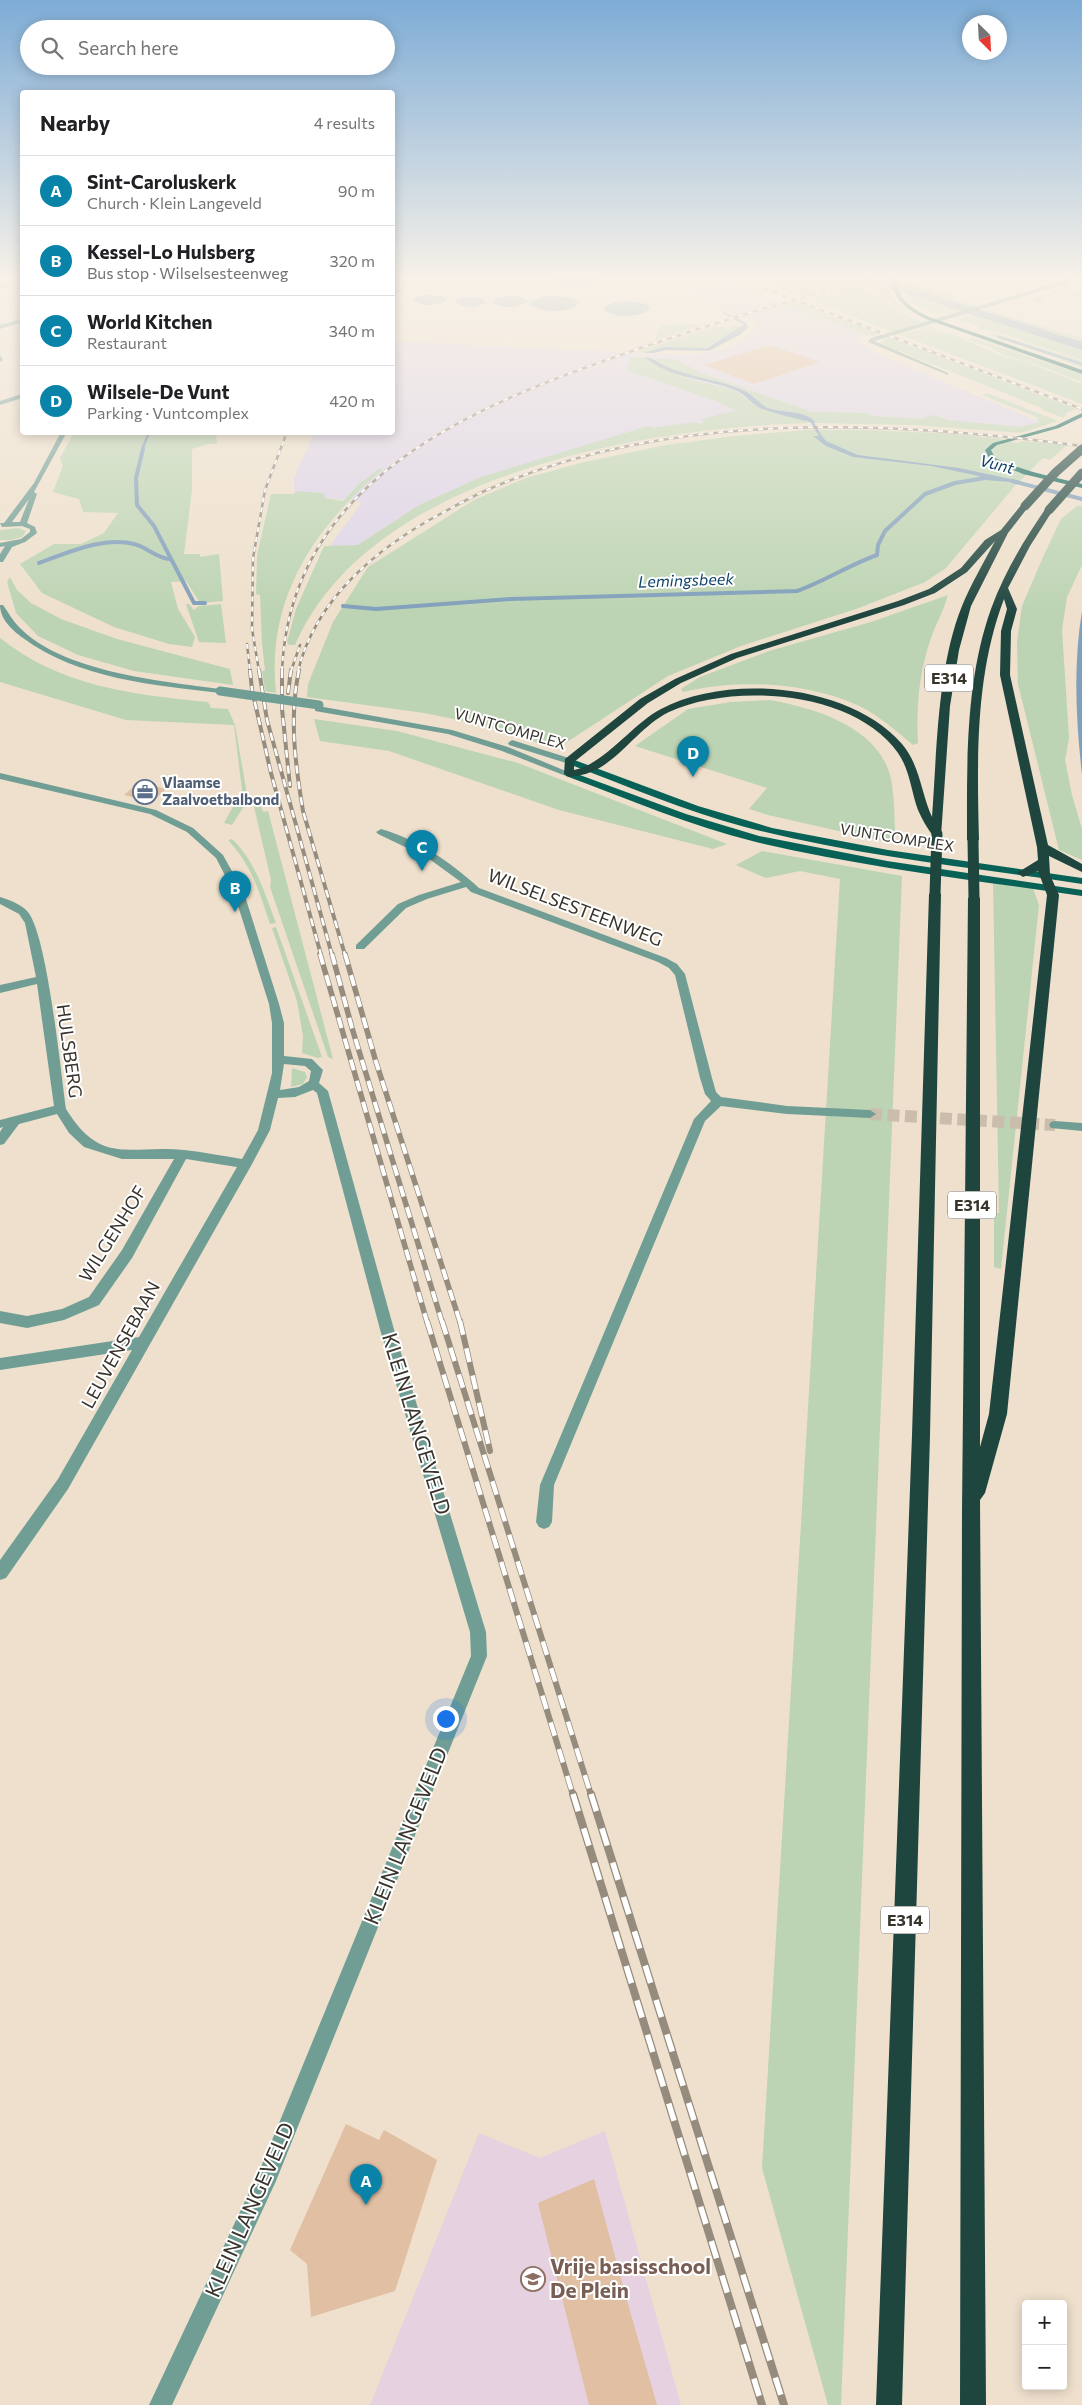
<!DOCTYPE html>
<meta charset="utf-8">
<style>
:root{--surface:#fff;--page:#f2f2f2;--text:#202124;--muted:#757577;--line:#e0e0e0;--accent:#0983a8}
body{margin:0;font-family:Commissioner,sans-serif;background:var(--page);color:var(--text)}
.controls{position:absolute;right:15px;bottom:15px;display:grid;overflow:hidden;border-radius:5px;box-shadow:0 2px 12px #0003}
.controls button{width:45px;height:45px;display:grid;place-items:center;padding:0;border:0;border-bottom:1px solid var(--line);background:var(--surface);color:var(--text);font:25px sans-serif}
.compass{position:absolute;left:962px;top:15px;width:45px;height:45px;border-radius:50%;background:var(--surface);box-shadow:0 2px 12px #0003;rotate:156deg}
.you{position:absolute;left:445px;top:1718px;width:18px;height:18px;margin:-12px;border:4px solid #fff;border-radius:50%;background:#1a73e8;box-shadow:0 0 0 8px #1a73e833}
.badge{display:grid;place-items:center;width:32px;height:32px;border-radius:50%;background:var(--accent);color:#fff;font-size:16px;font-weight:700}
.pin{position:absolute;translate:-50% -41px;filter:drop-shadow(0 1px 2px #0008)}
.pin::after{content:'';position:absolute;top:26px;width:18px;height:15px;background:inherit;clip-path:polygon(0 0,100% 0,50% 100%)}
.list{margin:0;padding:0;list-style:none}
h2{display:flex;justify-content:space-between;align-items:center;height:65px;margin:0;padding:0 20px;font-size:21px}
h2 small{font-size:16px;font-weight:400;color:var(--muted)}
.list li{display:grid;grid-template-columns:32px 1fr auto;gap:15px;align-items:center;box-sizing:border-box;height:70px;padding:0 20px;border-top:1px solid var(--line)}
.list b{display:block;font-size:19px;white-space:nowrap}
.list p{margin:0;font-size:16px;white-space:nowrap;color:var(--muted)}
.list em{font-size:16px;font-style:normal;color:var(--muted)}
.icon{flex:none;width:28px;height:28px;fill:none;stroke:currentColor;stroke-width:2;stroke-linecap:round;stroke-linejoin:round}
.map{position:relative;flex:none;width:1082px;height:2405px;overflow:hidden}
.search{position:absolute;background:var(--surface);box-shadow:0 2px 12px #0003;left:20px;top:20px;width:375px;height:55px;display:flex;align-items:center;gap:12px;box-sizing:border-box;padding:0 18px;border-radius:28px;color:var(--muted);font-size:19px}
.panel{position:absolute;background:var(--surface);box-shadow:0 2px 12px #0003;left:20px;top:90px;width:375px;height:345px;border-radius:5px}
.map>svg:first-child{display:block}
</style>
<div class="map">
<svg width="1082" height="2405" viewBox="0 0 1082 2405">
<rect width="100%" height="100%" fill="#eee0cc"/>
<path fill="#dcd4e9" d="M727 282 869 336 856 340 875 353 1040 422 1020 427 866 415 703 423 481 477 419 505 358 545 330 546 362 502 294 494V478L314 433 392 432 393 341 679 355 704 353 729 348 753 333 757 323 693 298 695 289Z"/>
<path fill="#e6d1e0" d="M605 2131 681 2405H370L479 2133 540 2158Z"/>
<g fill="#bcd4b3">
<path d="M752 279H845L852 282 800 296Z"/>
<path d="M903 279H906V283L955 296 951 298 978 306 969 307 906 288 902 282Z"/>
<path d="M868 282 886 288 898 304 915 315C894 310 881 292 861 284Z"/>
<path d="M859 285 875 293 897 310 922 322 893 332 808 299Z"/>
<path d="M1064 286 1082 291V300L1066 293 1044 296 1038 304 1032 299 1051 293Z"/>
<path d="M907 294 952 309 958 312C939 317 920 312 907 297Z"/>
<path d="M797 302 881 334 869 336 786 305Z"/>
<path d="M985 311H990L1082 338V342Z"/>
<path d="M971 315 1082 350V360L994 331 977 329 981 327 958 320Z"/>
<path d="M676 324 701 325 655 340 660 326Z"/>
<path d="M740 326V328L703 349 663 347 644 353 637 352 713 327Z"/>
<path d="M932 327 953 334 933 328 911 335 932 329 955 335 1001 356 1029 363 1082 384V404L898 334Z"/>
<path d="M993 333 1082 361V367L987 334Z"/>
<path d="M889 337 1050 399 1076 409 1066 413 1064 418 1040 409 1042 408 879 343H895H882L883 339Z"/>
<path d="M973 338 1081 374 1082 382 1035 364 1003 355 990 347 968 340Z"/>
<path d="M631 357H645L666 370 692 380 734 390 758 407 801 418 809 423C644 428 370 473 295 645H289L287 642 296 609 324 546 358 545 419 505 481 477 648 426 653 428 695 422 700 424 705 422 701 420 723 413 737 411 716 401 629 371 627 369Z"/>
<path d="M654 358 678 360 699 372 812 412 866 413 874 416 921 419 934 415 948 420 1020 427 1040 422 1036 420 1039 418 1034 416 982 395 987 393 1058 421 1021 433 915 425 816 423C807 410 782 413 769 408 759 404 753 395 744 390 718 377 674 381 654 358Z"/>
<path d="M806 430H861L942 433 996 438 1017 443 1023 441 1067 445 1050 460 1043 458 1014 487 946 568 925 582 859 608 741 646 668 676 561 746 551 747 483 725 424 713 307 697 308 684 333 622 368 567 474 500 526 478 584 462 666 445 734 436Z"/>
<path d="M74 432 216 433 217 444H208L192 449V490L184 554H200V557L219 554 223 601 200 603 186 581 171 582 178 609 195 637 192 647 169 644 114 627 42 593 20 564 54 544H81L104 533 118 513 83 512 79 499 53 492 63 466 60 458Z"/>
<path d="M379 469H383C314 528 266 598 276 693L265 691 262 671 265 670 262 643 260 595 256 594 257 555 271 494H294L297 491 323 493 325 498 343 501 360 483Z"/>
<path d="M1077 506H1082V565L1067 597 1062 630 1069 738 1065 760 1072 795 1082 829V860L1059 850 1018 684 1017 642 1022 606 1043 557 1061 519Z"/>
<path d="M18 528 26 531 22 537 11 540H0V530Z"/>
<path d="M10 577 17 590 31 603 61 619 117 639 230 669 233 685 134 671 78 655 38 636 16 613 7 582Z"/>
<path d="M948 595C944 610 936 624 931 638 919 672 916 708 918 743L913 745C894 729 874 711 850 702 798 682 737 679 683 692L681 689 700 677 769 651 871 622Z"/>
<path d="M186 604H189L194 610 199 606 221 604 226 643 199 642Z"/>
<path d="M0 638C60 686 133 695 208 702L211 708 228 709 235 725 248 800 232 825 224 823 242 790 234 725 126 720 0 682Z"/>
<path d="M770 700C816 708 880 728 891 779 895 800 894 823 896 844L768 815 749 809 767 788 635 746 688 709 731 702Z"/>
<path d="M314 719 397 731 518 763 727 844 713 849 559 810 389 751 320 741Z"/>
<path d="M257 799H259L263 812 268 811 333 1059 328 1057 270 887 271 880 254 807Z"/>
<path d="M232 839C256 862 264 892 276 923L270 924C259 891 252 866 228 840Z"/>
<path d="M762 851 902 876 841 2405H828L762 2168 840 879 800 871 766 878 736 865Z"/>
<path d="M993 881 1033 888 1039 905 1001 1269 994 1267V1214L999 1213Z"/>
<path d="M276 927 322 1057 318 1058 302 1053 303 1036 297 1001 272 928Z"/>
<path d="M292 1068 305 1072 307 1077 303 1084 291 1087Z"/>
</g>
<g fill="#809fbb">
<path d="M553 279H599L600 280C590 288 561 290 553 279Z"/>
<path d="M859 279 885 280 1082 342V350Z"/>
<path d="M427 295 442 296 447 299C439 307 422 307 413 300L417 296Z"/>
<path d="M510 296 521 297 528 301C519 309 501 309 492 302L497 298Z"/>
<path d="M544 296 568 297 576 300 578 304C566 314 545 312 531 306L529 302Z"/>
<path d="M471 297 482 298 486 303C476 308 464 308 455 302L457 299Z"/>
<path d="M628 301 647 304 650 309C639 318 612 319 603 308L613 302Z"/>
<path d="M741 326H749L741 334 709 351 667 350 654 353H644L663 347 707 348Z"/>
<path d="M645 357C654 358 657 362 665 366 691 378 718 379 743 390 753 394 759 404 768 408 782 413 807 410 816 423 811 423 766 411 760 408 751 403 745 394 735 390 706 378 669 379 645 357Z"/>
<path d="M813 436H822L826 441 858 455 959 468 1020 481 1018 483C1008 481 982 481 976 478L980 477 979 476 931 466 853 457 826 446Z"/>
<path d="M1082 611V775C1076 721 1073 665 1082 611Z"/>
</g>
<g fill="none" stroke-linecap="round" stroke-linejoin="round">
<g stroke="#809fbb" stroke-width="2.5">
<path d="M724 313 746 324 739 332"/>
<path d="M999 337 1082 364"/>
<path d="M807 419 812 422 824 442"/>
<path d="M142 450 149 432"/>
</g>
<g stroke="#809fbb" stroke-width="4">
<path d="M143 449 136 478 137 505 154 526 194 603H205"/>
<path d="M1012 481 1082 499"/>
<path d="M39 563C67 553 104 536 134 544 147 547 156 558 170 559"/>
<path d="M343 606 376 609 511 599 797 591C825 581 849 565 877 555L878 545 885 531 925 494 955 483 985 478"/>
</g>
</g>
<g fill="#e1bfa3">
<path d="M770 345 820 362 754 384 704 365Z"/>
<path d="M139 782 166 789 152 802 124 795Z"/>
<path d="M346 2124 379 2140 384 2130 437 2160 395 2291 311 2317 307 2264 290 2250Z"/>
<path d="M594 2179 628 2304 657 2405H589L538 2203Z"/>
</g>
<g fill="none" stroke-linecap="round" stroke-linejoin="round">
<path stroke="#cabdac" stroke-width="12" stroke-dasharray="12 5.5" stroke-linecap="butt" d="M870 1114 1055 1125"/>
<g fill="#709e95" fill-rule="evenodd">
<path d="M1069 279H1074L1069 283 874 341 948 373V375L868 342 871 338Z"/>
<path d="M10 284 12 286 0 289V286Z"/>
<path d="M22 319V322L0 329V325Z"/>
<path d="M0 355 3 360 0 362Z"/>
<path d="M22 394V398L0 405V401Z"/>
<path d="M61 432H67L34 492 37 494 27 523 35 527 37 533 25 542 12 547 3 562H0V554L5 546 0 547V543L21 539 30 532V529L22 526 2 527 0 523H4L34 483ZM29 499 20 522H12Z"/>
<path d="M0 605H3C8 612 13 621 19 627 62 672 161 681 220 689L224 691 220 693C154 685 78 679 23 638 12 630 0 619 0 605Z"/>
<path d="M318 706 452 730 508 747 573 774 566 776 502 751 448 734 315 711V707Z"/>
<path d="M512 740 572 759 573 761 566 763 509 745 508 743Z"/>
<path d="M0 773 156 810 193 828 223 855 244 893 279 1004 284 1023V1056L312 1059 323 1070 319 1083 328 1091 395 1333 486 1632 487 1656 276 2181 172 2405H149L261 2167 471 1656 470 1632 381 1333 317 1093 313 1090 295 1097 278 1098 270 1130 252 1164 68 1489 6 1578 0 1580V1560L58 1479 132 1350 0 1370V1358L139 1337 237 1167 186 1159 132 1258 99 1305 64 1320 27 1328 0 1323V1311L27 1316 62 1309 89 1297 122 1250 174 1159H122L84 1147 69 1133 57 1114 19 1124 4 1144 0 1145V1132L3 1127 0 1128V1120L54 1106 37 984 0 993V985L36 977 25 923 19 914 0 904V897C8 899 22 905 27 911 47 931 61 1074 66 1109 102 1167 129 1144 184 1150 203 1152 223 1156 242 1159L258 1130 272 1073V1023L269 1004 234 893 216 858 187 832 150 814 0 779ZM284 1064 305 1066 311 1071 309 1081 299 1087 280 1090Z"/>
<path d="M381 829C417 839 452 863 479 888L666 958 677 964 685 974 712 1078 716 1092 721 1097 787 1106 870 1110 876 1114 870 1118 787 1114 721 1106 705 1121 554 1485 552 1522 549 1527 544 1529 539 1527 536 1522 540 1485 694 1119 711 1101 705 1094 700 1078 675 975 669 968 658 962 471 892 466 887 427 899 406 908 364 949H356V945L398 904 419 895 461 882 428 858 378 834 376 832Z"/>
<path d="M1055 1121 1082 1123V1131L1051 1128 1049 1125 1051 1122Z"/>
</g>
<g fill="#086156" fill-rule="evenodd">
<path d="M892 279H896C897 300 912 308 929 317L1082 370V374L926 319C908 310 892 300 892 279Z"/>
<path d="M1082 413V417L1059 428 997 445 991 450 995 458C1023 471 1052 477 1082 484V488L1023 474 990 460 985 450 993 443 1055 426Z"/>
<path d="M569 758 698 806 772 828 888 850 1082 878V884C969 867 855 856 745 827 684 811 625 785 566 763L565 761Z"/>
<path d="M569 771 686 814 759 836 887 861 1082 890V896C973 880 863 867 756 842 691 826 628 799 566 776V772Z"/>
</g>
<g fill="#1f453f" fill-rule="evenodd">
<path d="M1022 504 1029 506 1008 533 971 606 959 650 950 706 941 836H933C927 828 922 819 918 810 911 791 910 770 898 753 855 691 733 682 669 712 640 726 619 761 591 772 584 775 576 776 569 777L564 774 565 759 640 699 675 679 731 654 898 601 929 589 961 568 985 540 1001 530ZM995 541C984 562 971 584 962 606 937 668 937 751 932 817 921 793 920 765 902 744 850 684 728 673 661 709 632 724 605 764 574 770V762L648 703 681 683 737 658 904 605 935 593 967 572Z"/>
<path d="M1046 508 1053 510 1030 546 1008 588 1017 609 1011 631 1010 675 1048 845 1082 864V872L1049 856 1050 875 1059 895 1007 1414 985 1493 980 1500 986 2405H960L962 1511 968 898 974 894 980 898V1447L989 1414 1047 895 1038 871 1023 877 1017 873 1038 860 1037 847 1000 675 1001 631 1007 609 1004 599C975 675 977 760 979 840L973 843 967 840C967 763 965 682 991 609 1004 573 1024 540 1046 508Z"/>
<path d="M935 890 941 894 930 1435 902 2405H876L912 1435 929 894Z"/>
</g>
<defs>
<g id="rail-far4">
<path d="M740 279 1082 409"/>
<path d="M392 297 410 279"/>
<path d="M247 644 250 671"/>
<path d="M259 671 252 629 253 558 265 490 287 432"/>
<path d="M282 671C290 477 478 404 635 350 713 323 793 299 873 279"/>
<path d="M291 671 300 645"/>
<path d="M298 671C316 598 378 547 442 513 457 505 473 496 489 489 670 410 890 420 1082 446"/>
</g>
<g id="rail-far3">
<path d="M250 670 252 690 271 773 321 955"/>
<path d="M259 670 267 720 332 955"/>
<path d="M282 670V709L290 786"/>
<path d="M299 670C289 717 295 763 303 811L345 955"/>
<path d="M288 693 291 670"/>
</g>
<g id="rail-far2">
<path d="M320 954 427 1322"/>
<path d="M332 954 352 1028 442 1322"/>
<path d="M345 954 376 1062 460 1322"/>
</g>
<g id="rail-far1">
<path d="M427 1321 573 1795"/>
<path d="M442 1321 591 1795"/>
<path d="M460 1321 490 1451"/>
</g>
<g id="rail">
<path d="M573 1794 762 2405"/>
<path d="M591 1794 784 2405"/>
</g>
</defs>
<use href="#rail-far4" stroke="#968c7e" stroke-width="2.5"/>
<use href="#rail-far3" stroke="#968c7e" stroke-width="4"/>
<use href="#rail-far2" stroke="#968c7e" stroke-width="5.5"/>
<use href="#rail-far1" stroke="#968c7e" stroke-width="6"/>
<use href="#rail" stroke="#968c7e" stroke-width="8"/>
<use href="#rail-far4" stroke="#fff" stroke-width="2" stroke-dasharray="5" stroke-linecap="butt"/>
<use href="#rail-far3" stroke="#fff" stroke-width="2.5" stroke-dasharray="8" stroke-linecap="butt"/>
<use href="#rail-far2" stroke="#fff" stroke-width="4" stroke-dasharray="11" stroke-linecap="butt"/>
<use href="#rail-far1" stroke="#fff" stroke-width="4.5" stroke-dasharray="14" stroke-linecap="butt"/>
<use href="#rail" stroke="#fff" stroke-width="5.5" stroke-dasharray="18" stroke-linecap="butt"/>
<path stroke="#709e95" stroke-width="9" d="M220 691 319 705"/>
<path stroke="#1f453f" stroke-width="7" d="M1080 450 1082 449"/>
<g stroke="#1f453f" stroke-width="9">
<path d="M1025 506 1056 472 1082 449"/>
<path d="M1049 510 1082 473"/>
</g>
<g stroke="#1f453f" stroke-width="11">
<path d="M973 840 974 898"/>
<path d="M935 894 937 834"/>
</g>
</g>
<linearGradient id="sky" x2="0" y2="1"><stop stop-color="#7eacd6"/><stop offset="0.45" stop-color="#f7f1e8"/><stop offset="1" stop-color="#f7f1e8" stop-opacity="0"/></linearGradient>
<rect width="1082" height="616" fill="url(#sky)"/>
<defs>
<symbol id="office-ring" viewBox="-11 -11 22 22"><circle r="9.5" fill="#fff" stroke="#5c6f8a" stroke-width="1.5"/><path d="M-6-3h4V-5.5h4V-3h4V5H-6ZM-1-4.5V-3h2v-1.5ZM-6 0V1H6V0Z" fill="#5c6f8a"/></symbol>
<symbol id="school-ring" viewBox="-11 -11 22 22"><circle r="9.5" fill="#fff" stroke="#8d6e63" stroke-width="1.5"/><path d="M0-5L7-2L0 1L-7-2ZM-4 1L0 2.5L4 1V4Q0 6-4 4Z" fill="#8d6e63"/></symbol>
</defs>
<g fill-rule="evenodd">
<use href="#office-ring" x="131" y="778" width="28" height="28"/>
<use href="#school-ring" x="519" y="2265" width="28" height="28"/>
</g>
<g text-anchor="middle" stroke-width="4" stroke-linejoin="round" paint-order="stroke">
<g font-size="15" fill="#38332b" stroke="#fff">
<text transform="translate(510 729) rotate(16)" y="5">VUNTCOMPLEX</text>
<text transform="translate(897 838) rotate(9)" y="5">VUNTCOMPLEX</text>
</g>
<g font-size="15" font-weight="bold" fill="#4e5e75" stroke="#fff" text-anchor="start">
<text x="162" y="788">Vlaamse<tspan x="162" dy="17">Zaalvoetbalbond</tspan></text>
</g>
<g font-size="16" font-style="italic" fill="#10446b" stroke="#fff">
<text transform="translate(997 464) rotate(14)" y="6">Vunt</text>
<text transform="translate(686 580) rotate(-2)" y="6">Lemingsbeek</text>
</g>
<g fill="#fff" stroke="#74706b" stroke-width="1">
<rect x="925" y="664.5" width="48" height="27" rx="4"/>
<rect x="948" y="1191.5" width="48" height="27" rx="4"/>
<rect x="881" y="1906.5" width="48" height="27" rx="4"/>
</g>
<g font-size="16" font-weight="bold" fill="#38332b">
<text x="949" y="684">E314</text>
<text x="972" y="1211">E314</text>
<text x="905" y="1926">E314</text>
</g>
<g font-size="18" fill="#38332b" stroke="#fff">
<text transform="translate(575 908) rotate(21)" y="6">WILSELSESTEENWEG</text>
<text transform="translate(69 1051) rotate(82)" y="6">HULSBERG</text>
<text transform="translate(113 1234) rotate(-58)" y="6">WILGENHOF</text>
<text transform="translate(121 1345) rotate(-61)" y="6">LEUVENSEBAAN</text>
</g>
<g font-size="21" fill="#38332b" stroke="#fff">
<text transform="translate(416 1424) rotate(73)" y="7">KLEIN LANGEVELD</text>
<text transform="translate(406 1836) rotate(-68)" y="7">KLEIN LANGEVELD</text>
<text transform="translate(250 2210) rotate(-66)" y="7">KLEIN LANGEVELD</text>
</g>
<g font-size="21" font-weight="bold" fill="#785e54" stroke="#fff" text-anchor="start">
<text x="550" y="2274">Vrije basisschool<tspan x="550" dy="24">De Plein</tspan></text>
</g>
</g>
</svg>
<div class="controls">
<button>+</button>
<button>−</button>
</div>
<svg class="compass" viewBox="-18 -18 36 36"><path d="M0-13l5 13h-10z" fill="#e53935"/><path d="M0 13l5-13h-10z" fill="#757577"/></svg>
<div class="you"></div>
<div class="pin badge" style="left:366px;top:2205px">A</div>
<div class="pin badge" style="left:235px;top:912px">B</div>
<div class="pin badge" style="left:422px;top:871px">C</div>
<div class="pin badge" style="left:693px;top:777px">D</div>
<div class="search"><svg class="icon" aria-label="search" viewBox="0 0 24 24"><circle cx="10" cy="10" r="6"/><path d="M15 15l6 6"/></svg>Search here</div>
<section class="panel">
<h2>Nearby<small>4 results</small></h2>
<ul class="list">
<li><span class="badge">A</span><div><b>Sint-Caroluskerk</b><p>Church · Klein Langeveld</p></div><em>90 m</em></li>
<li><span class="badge">B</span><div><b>Kessel-Lo Hulsberg</b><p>Bus stop · Wilselsesteenweg</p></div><em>320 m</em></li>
<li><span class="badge">C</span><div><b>World Kitchen</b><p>Restaurant</p></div><em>340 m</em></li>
<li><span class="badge">D</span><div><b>Wilsele-De Vunt</b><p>Parking · Vuntcomplex</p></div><em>420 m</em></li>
</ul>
</section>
</div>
